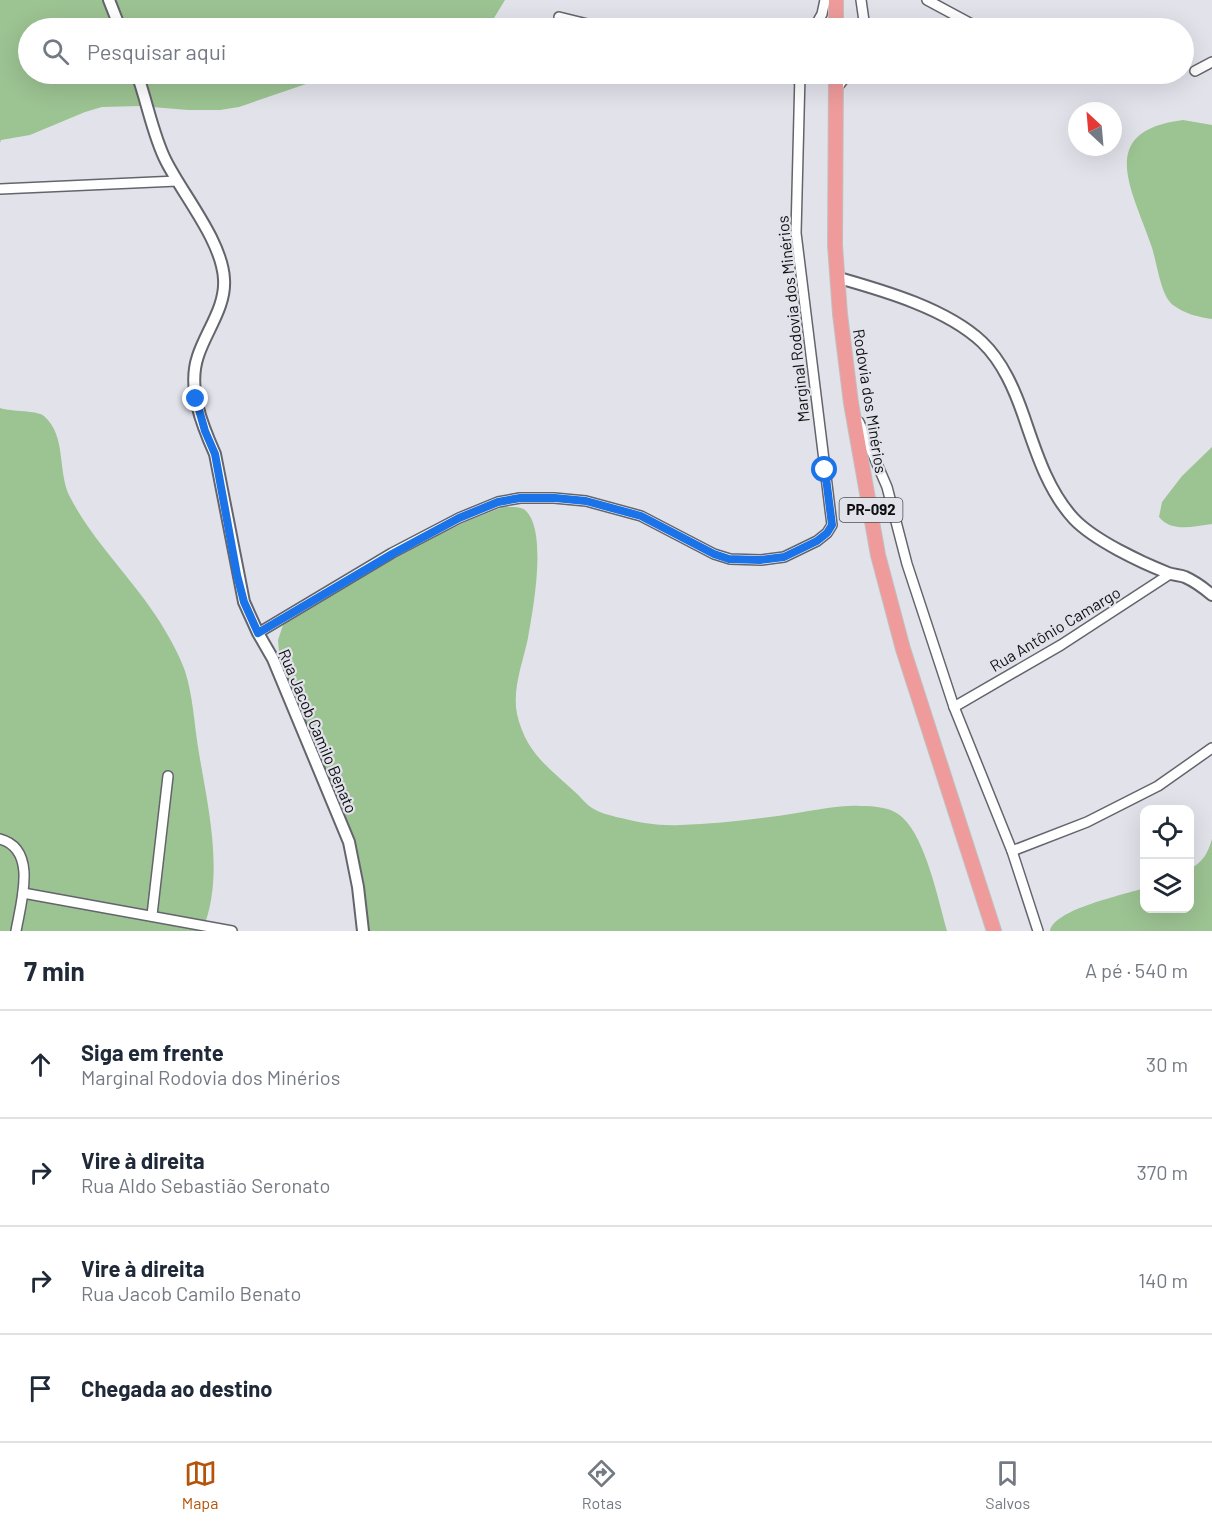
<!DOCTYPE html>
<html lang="pt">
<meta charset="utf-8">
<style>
:root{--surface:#fff;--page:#f2f2f3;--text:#1f2937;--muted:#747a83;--line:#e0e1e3;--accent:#b45309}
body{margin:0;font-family:Barlow,sans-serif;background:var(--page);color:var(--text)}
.controls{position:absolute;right:18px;bottom:18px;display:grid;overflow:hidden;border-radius:12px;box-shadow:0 6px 24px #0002}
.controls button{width:54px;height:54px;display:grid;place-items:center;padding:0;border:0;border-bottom:2px solid var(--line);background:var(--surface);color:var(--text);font:30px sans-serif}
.compass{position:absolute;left:1068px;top:102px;width:54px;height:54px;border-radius:50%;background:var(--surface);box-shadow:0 6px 24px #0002;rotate:334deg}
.stop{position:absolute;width:18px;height:18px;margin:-14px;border:4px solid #1a73e8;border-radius:50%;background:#fff}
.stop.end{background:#1a73e8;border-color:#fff;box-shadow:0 2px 6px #0008}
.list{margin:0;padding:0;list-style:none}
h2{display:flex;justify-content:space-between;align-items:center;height:78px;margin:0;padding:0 24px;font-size:26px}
h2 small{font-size:20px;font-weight:400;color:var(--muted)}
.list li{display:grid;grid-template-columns:39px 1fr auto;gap:18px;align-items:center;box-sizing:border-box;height:108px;padding:0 24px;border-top:2px solid var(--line)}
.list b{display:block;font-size:22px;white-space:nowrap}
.list p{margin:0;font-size:20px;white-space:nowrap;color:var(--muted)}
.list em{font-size:20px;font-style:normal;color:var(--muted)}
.icon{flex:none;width:33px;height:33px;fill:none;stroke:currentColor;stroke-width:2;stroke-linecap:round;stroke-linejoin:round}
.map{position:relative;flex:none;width:1212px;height:931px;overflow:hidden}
.search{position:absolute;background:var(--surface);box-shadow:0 6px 24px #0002;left:18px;right:18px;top:18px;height:66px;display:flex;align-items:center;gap:15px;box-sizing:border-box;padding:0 21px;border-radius:33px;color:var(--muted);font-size:22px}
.sheet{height:510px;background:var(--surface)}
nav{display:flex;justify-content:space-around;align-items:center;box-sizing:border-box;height:84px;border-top:2px solid var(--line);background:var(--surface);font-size:16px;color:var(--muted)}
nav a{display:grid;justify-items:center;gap:3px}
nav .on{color:var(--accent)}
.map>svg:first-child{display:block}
</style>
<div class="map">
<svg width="1212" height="931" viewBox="0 0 1212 931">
<rect width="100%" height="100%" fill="#e2e2eb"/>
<g fill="#9cc392">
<path d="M0 0H505L494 18 484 28H28V74H350L306 84 239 107 220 110H188L140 106 102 107 85 112 30 135 1 140 0 143Z"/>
<path d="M1183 120 1212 125V319C1198 317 1185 314 1173 305 1160 295 1157 261 1151 245 1132 189 1095 131 1183 120Z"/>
<path d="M0 408C12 412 37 410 44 416 67 436 57 472 70 497 93 542 133 579 160 622 169 637 179 654 185 671 193 696 194 722 198 747 207 804 226 875 202 931H0Z"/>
<path d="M1212 447V524C1194 526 1172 533 1159 517L1162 502 1182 476Z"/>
<path d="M503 507C511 507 520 506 525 510 548 530 533 610 528 638 523 662 512 689 517 714 526 753 548 767 575 792 580 796 583 801 588 805 596 812 611 816 621 818 641 823 659 826 680 825 718 824 759 819 797 813 818 810 840 805 860 806 875 806 892 807 903 818 926 840 938 899 947 931H366L349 832 321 757 280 664 278 640 283 625 295 611 342 581 467 521Z"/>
<path d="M1212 839V931H1050C1054 909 1124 895 1144 888V908H1190V869C1203 862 1208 853 1212 839Z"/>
</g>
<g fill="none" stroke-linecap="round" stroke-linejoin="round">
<defs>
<g id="minor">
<path d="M861 0 865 28"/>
<path d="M927 0 979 28"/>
<path d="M559 17 604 28"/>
<path d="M814 28 822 14 825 0"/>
<path d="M1195 71 1212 62"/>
<path d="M776 74 801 80"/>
<path d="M1064 74 1073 78"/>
<path d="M836 89 848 74"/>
<path d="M0 189 177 181"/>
<path d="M859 422 887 487 907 564 954 707 1012 851 1038 931"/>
<path d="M258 633 392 553 459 518 498 502 520 498H554L586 501 641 516 714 554 730 559 761 560 784 557 817 541 827 533 832 525 796 233 800 74"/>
<path d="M954 707 1061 645 1170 574"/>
<path d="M0 839C38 849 21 902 16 931"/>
<path d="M1012 851 1087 822 1158 786 1212 748"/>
<path d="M23 893 232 931"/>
<path d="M152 915 168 776"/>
</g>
<g id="tertiary">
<path d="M109 0 120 28"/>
<path d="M137 74C147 101 153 136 166 161 183 195 222 241 224 279 226 307 206 331 198 356 187 388 202 425 215 454L244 602 258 633 273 659 349 842 358 887 363 931"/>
<path d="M839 278C885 291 947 309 982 342 1003 362 1015 391 1024 417 1036 452 1048 491 1074 519 1094 540 1140 562 1168 573 1173 575 1180 575 1185 577 1194 581 1205 589 1212 595"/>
</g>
<g id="primary">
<path d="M836 0V28"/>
<path d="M836 74 835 245 840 314 851 403 878 555 903 649 994 931"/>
</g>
</defs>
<use href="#minor" stroke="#64646c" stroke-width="12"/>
<use href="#tertiary" stroke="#64646c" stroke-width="14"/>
<use href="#primary" stroke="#c0c0c1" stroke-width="16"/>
<use href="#minor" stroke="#fff" stroke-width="9"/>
<use href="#tertiary" stroke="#fff" stroke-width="10"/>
<use href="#primary" stroke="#ef9b9b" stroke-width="14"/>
</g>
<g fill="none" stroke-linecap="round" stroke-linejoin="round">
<path stroke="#1a73e8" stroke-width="8" d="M196 399 205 431 215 454 237 575 244 602 258 633 392 554 459 518 498 502 520 498H555L586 501 641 516 714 554 729 559 760 560 784 557 817 541 827 533 832 525 825 470"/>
</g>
<g text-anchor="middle" stroke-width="4.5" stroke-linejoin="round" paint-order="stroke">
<rect fill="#e2e2eb" stroke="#4e4e52" stroke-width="1.5" x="839.5" y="498" width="63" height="24" rx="4.5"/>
<g font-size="15" font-weight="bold" fill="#0e0e11">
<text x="871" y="515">PR-092</text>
</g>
<g font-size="16" fill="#0e0e11" stroke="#e2e2eb">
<text transform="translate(793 319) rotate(-96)" y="6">Marginal Rodovia dos Minérios</text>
<text transform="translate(870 401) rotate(81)" y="6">Rodovia dos Minérios</text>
<text transform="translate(1055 629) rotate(-31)" y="6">Rua Antônio Camargo</text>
<text transform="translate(318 731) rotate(67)" y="6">Rua Jacob Camilo Benato</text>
</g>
</g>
</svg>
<div class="controls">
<button><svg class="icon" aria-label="locate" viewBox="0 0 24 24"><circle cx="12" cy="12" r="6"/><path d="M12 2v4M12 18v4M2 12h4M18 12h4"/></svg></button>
<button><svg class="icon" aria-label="layers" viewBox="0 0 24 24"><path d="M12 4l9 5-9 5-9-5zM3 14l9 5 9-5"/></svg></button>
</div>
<svg class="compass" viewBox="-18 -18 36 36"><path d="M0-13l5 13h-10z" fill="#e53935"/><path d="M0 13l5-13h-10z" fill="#747a83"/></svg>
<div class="stop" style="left:825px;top:470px"></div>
<div class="stop end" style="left:196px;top:399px"></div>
<div class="search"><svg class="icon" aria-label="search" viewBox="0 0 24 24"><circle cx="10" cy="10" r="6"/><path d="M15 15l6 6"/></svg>Pesquisar aqui</div>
</div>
<section class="sheet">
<h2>7 min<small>A pé · 540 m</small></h2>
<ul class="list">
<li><svg class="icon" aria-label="ahead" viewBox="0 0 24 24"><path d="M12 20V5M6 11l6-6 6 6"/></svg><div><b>Siga em frente</b><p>Marginal Rodovia dos Minérios</p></div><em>30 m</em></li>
<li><svg class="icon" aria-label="right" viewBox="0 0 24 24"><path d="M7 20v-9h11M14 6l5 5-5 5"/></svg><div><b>Vire à direita</b><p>Rua Aldo Sebastião Seronato</p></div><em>370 m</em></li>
<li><svg class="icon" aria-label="right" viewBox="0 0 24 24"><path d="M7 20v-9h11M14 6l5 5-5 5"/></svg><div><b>Vire à direita</b><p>Rua Jacob Camilo Benato</p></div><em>140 m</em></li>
<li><svg class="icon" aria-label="arrive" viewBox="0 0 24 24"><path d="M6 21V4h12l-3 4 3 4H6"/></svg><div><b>Chegada ao destino</b></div></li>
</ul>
</section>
<nav>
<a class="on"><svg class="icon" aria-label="map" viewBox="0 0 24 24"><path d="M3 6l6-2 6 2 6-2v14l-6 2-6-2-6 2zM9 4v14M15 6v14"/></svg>Mapa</a>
<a><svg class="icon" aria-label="directions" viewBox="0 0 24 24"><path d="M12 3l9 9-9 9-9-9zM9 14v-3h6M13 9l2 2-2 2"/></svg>Rotas</a>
<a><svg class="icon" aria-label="saved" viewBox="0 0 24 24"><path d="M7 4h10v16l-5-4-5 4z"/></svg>Salvos</a>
</nav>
